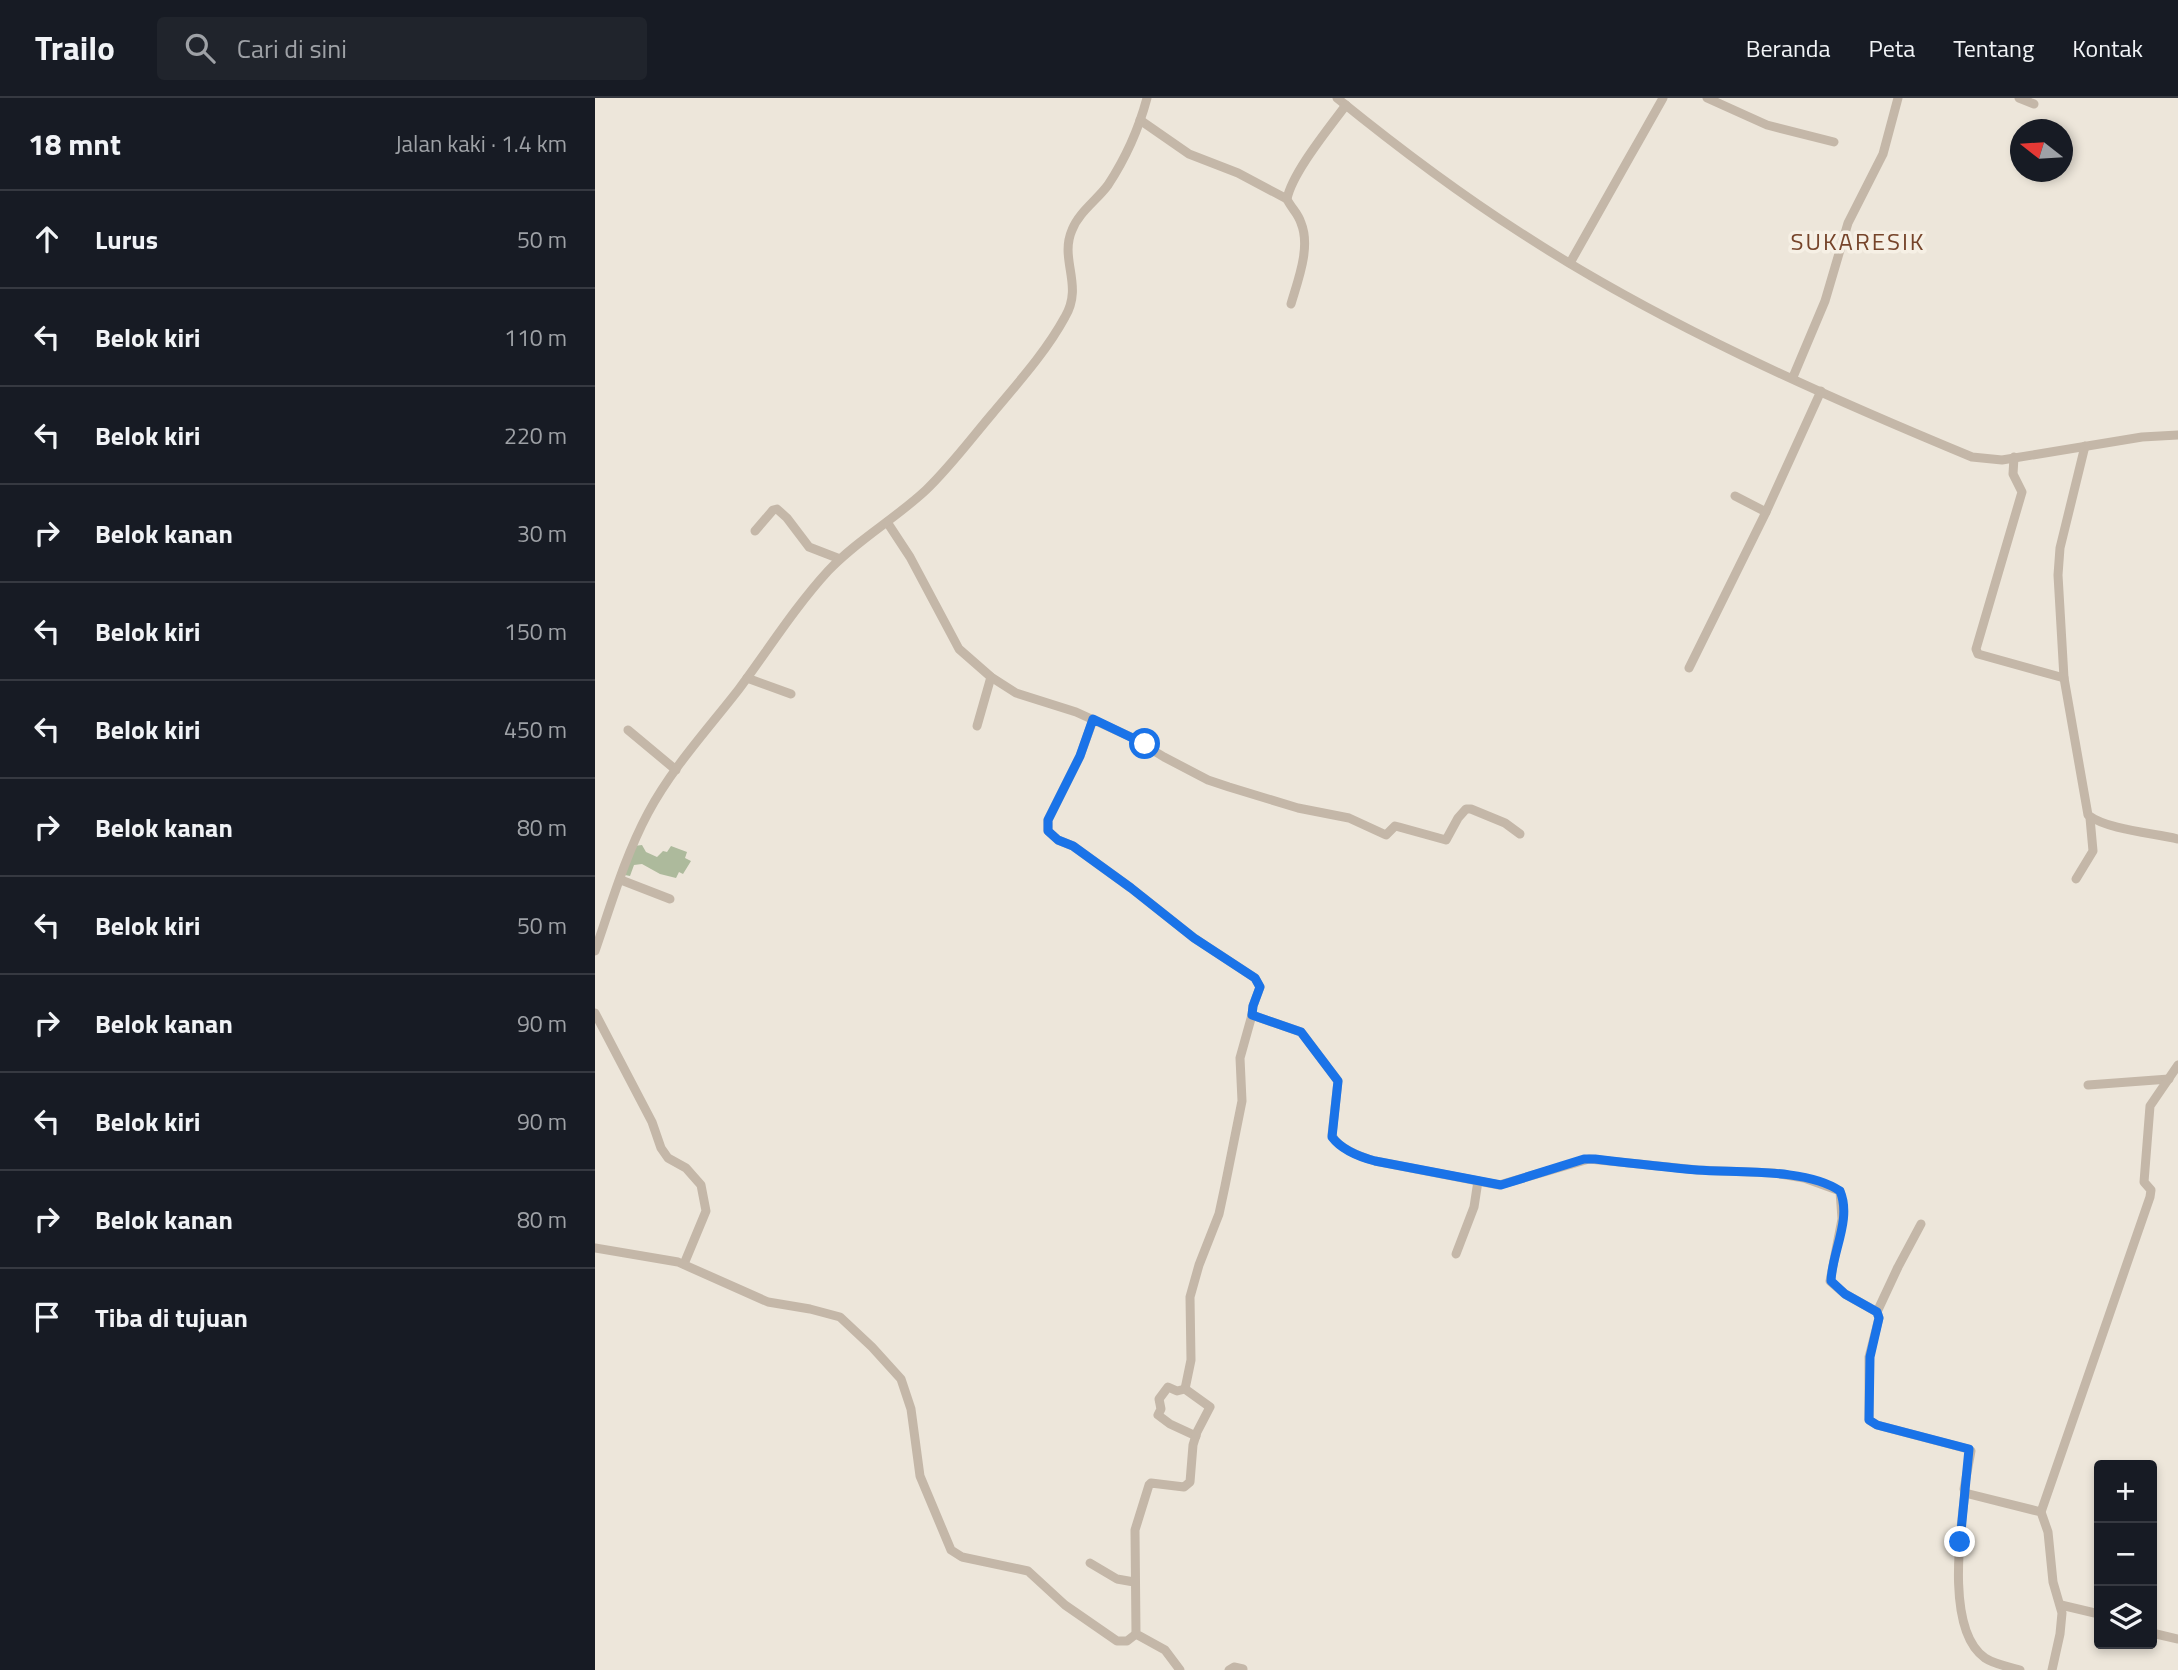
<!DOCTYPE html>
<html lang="id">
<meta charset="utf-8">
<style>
:root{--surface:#171b24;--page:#20242c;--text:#f1f3f6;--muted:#9ea1a6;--line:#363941}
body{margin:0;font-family:"Titillium Web",sans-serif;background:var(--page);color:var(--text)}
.controls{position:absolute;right:21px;bottom:21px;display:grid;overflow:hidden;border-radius:7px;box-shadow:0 4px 10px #0003}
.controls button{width:63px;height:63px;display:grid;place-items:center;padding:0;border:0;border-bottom:2px solid var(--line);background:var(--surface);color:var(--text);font:35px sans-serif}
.compass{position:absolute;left:1415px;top:21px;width:63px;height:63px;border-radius:50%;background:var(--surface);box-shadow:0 4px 10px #0003;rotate:287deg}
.stop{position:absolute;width:21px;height:21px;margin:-16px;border:5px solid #1a73e8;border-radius:50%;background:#fff}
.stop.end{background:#1a73e8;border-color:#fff;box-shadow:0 2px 7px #0008}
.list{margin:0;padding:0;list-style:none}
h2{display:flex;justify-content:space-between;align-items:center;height:91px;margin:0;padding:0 28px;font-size:30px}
h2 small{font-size:23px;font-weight:400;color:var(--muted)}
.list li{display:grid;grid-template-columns:46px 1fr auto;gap:21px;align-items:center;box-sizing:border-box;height:98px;padding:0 28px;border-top:2px solid var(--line)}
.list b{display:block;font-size:26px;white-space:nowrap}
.list em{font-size:23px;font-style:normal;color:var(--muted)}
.icon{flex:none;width:38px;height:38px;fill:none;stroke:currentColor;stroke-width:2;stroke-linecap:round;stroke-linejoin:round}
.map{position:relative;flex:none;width:1583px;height:1572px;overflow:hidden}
header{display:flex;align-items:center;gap:42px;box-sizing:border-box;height:98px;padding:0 35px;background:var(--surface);border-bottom:2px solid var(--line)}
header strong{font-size:33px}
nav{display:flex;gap:38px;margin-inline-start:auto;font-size:24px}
.search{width:490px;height:63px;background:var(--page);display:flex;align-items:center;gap:18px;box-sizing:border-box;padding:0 24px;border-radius:7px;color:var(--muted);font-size:26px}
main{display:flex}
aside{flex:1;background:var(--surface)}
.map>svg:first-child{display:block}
</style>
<header>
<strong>Trailo</strong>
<div class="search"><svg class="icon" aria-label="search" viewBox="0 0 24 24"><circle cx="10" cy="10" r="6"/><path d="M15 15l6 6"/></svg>Cari di sini</div>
<nav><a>Beranda</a><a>Peta</a><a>Tentang</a><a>Kontak</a></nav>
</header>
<main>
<aside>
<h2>18 mnt<small>Jalan kaki · 1.4 km</small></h2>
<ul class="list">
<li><svg class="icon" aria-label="ahead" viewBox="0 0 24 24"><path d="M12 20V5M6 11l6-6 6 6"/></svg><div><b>Lurus</b></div><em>50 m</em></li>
<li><svg class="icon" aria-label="left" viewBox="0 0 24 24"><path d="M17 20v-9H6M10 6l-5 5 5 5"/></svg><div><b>Belok kiri</b></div><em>110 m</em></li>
<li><svg class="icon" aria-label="left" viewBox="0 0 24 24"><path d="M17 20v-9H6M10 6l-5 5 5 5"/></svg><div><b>Belok kiri</b></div><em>220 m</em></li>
<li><svg class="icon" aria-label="right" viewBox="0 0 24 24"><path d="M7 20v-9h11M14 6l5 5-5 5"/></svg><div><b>Belok kanan</b></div><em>30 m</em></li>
<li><svg class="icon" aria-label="left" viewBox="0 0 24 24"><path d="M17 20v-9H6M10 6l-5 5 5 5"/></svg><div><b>Belok kiri</b></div><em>150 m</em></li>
<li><svg class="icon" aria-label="left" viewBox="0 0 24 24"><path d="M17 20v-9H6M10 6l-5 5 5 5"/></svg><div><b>Belok kiri</b></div><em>450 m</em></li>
<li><svg class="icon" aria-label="right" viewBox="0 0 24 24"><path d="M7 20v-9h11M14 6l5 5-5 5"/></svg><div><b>Belok kanan</b></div><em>80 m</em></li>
<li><svg class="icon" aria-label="left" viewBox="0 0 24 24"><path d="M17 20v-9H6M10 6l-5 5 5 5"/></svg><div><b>Belok kiri</b></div><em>50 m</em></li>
<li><svg class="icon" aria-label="right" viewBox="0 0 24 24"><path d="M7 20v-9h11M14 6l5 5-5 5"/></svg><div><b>Belok kanan</b></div><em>90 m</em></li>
<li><svg class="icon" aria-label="left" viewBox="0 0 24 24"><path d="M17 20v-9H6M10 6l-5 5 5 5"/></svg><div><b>Belok kiri</b></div><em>90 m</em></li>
<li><svg class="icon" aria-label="right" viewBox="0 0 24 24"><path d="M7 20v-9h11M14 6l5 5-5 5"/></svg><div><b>Belok kanan</b></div><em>80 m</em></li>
<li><svg class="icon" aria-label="arrive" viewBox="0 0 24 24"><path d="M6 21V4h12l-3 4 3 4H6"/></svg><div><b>Tiba di tujuan</b></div></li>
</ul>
</aside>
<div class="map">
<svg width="1583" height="1572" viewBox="0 0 1583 1572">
<rect width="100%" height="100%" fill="#ede6da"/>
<path fill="#adba9c" d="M47 747 51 754 62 759 68 753 72 754 76 748 92 754 90 760 96 763 88 776 84 774 81 780 65 776 47 766 39 767 35 778 30 777 39 748Z"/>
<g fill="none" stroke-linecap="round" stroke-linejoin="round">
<g stroke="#c4b7a8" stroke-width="9">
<path d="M742 0C801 48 862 94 926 135 1064 225 1225 296 1377 359L1407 362 1547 339 1583 337"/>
<path d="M1112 0 1172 27 1239 44"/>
<path d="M1424 0 1439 6"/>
<path d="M545 22 594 56 643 75 692 101"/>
<path d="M975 165 1068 0"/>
<path d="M696 206C703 182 716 149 706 125 703 115 696 110 692 101 697 75 734 30 751 7"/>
<path d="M1198 279 1230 203 1253 125 1288 56 1303 0"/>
<path d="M1490 348 1465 450 1463 477 1469 580 1493 717C1513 732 1558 735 1583 741"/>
<path d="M1419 359 1418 376 1427 394 1381 551 1383 556 1469 580"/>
<path d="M1140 398 1171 414"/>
<path d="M292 424 315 459 364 551 396 579 421 595 481 614 536 639 569 659 613 682 634 689 703 710 754 720 791 737 800 728 804 729 851 742 863 720 871 711H876L910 725 925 736"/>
<path d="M160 433 178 412 182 411 192 420 214 449 245 461"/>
<path d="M1094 570 1171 414 1226 293"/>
<path d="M152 580 196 596"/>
<path d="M498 622 485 658 453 722V733L463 742 478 748 536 790 599 840 660 880 665 889 658 908 657 917 706 934 743 983 737 1037C742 1050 766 1059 780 1063L904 1087 994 1061 1103 1072 1179 1075 1209 1080 1245 1093 1247 1121 1235 1183 1250 1196 1282 1214 1284 1220 1274 1259V1322L1282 1327 1373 1351 1376 1353 1369 1391 1370 1395 1446 1414 1453 1434 1458 1484 1467 1515 1465 1536 1457 1572"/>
<path d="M382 628 396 579"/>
<path d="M33 632 81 672"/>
<path d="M1481 781 1498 753 1495 720"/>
<path d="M26 782 75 801"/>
<path d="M0 853C16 807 30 758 53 715 77 670 113 631 144 591 173 552 200 509 233 473 262 442 300 421 331 392 355 369 375 342 397 316 422 286 451 254 470 219 489 187 464 162 477 132 484 114 502 102 513 87 530 61 544 30 552 0"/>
<path d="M0 915 57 1024 66 1050 73 1060 91 1070 106 1087 111 1113 89 1166"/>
<path d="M1493 987 1574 981"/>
<path d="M0 1150 83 1164 173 1204 215 1211 245 1219 277 1249 306 1281 316 1311 325 1378 356 1452 367 1459 433 1473 470 1507 522 1543H532L541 1536"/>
<path d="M861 1156 879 1109 883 1083"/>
<path d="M1282 1214 1303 1169 1326 1126"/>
<path d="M590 1291 582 1293 573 1289 564 1301 566 1311 563 1317 575 1326 601 1338"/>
<path d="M1370 1395C1365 1435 1351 1533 1390 1560 1399 1566 1414 1569 1425 1572"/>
<path d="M1446 1414 1555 1099 1556 1092 1549 1084 1555 1008 1583 967"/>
<path d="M495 1465 522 1481 539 1484"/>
<path d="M1466 1507 1504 1516"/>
<path d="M1557 1535 1583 1541"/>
<path d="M585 1572 570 1552 541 1536 540 1432 554 1387 556 1385 589 1389 595 1384 598 1347 602 1334 615 1309 590 1291 596 1262 595 1199 604 1167 624 1116 630 1088 647 1003 645 960 657 917"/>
<path d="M634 1572 639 1569 648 1571"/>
</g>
</g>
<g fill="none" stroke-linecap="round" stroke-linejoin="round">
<path stroke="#1a73e8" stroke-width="9" d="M550 646 498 621 485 658 453 722V733L463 742 478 748 536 790 599 840 660 880 665 889 658 908 657 917 706 934 743 983 737 1039C746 1051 765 1059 780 1063L906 1087 989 1061H1000C1034 1065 1068 1069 1102 1072 1142 1075 1212 1070 1245 1093 1257 1121 1237 1154 1236 1183L1250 1196 1282 1214 1284 1220 1275 1259 1274 1322 1282 1327 1374 1351 1365 1444"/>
</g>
<g text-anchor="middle" stroke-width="7" stroke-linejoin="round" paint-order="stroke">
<g font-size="24" letter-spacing="2" fill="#76442a" stroke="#f6f0e5">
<text x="1263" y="152">SUKARESIK</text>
</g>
</g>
</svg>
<div class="controls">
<button>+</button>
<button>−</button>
<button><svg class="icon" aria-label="layers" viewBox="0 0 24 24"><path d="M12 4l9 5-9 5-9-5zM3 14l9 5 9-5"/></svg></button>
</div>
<svg class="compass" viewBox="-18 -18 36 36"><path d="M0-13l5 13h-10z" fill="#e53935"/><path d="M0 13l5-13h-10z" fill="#9ea1a6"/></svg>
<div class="stop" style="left:550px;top:646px"></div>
<div class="stop end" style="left:1365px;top:1444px"></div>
</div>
</main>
